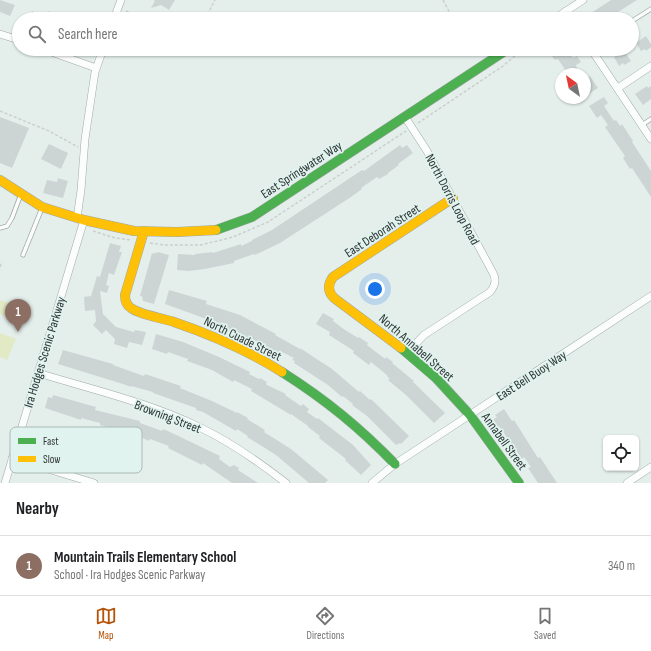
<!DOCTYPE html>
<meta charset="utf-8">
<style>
:root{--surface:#fff;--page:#f2f2f2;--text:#202124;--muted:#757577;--line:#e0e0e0;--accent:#b45309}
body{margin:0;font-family:"Sofia Sans Condensed",sans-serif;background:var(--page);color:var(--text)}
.controls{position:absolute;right:12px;bottom:12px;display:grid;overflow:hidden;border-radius:6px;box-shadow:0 1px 3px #0004}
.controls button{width:36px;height:36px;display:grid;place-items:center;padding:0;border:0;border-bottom:1px solid var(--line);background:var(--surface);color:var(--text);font:20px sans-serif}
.compass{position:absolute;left:555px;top:68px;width:36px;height:36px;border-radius:50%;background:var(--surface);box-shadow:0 1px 3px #0004;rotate:327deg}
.you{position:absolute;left:375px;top:289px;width:14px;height:14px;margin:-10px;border:3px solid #fff;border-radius:50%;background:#1a73e8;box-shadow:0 0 0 6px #1a73e833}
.badge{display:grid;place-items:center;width:26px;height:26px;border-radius:50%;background:var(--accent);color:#fff;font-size:13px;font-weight:700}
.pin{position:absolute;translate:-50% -33px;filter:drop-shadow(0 1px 2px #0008)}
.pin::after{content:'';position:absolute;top:21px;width:14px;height:12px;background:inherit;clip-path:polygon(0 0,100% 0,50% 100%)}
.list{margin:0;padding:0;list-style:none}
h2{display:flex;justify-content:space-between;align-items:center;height:52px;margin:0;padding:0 16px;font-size:17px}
h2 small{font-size:13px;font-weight:400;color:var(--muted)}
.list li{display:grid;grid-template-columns:26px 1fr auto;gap:12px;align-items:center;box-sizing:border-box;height:60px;padding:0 16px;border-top:1px solid var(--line)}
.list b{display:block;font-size:15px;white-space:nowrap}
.list p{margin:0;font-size:13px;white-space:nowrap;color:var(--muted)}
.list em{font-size:13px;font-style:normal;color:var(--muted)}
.icon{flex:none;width:22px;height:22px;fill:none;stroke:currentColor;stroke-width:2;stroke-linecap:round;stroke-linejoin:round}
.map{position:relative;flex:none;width:651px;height:483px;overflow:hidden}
.search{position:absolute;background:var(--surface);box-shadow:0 1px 3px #0004;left:12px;right:12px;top:12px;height:44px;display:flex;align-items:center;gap:10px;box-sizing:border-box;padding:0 14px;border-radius:22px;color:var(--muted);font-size:15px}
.sheet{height:112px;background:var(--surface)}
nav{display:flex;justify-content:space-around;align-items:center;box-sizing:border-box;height:56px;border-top:1px solid var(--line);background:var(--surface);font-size:11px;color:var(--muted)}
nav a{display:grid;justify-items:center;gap:2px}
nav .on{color:var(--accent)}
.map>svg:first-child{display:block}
</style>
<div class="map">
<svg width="651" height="483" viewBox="0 0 651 483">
<rect width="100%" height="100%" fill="#e4efec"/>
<g fill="#e1e9c5">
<path d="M0 300 15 305 10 318 0 314Z"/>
<path d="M0 333 16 339 7 360 0 357Z"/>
</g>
<g fill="#ccd5d4">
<path d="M0 0 15 5 10 16 0 12Z"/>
<path d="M153 0H175L169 10 161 5 151 8 155 1Z"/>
<path d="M611 0H637L607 19H582Z"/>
<path d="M32 11 46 16 48 11 67 19H28Z"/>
<path d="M646 36 651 44V47L646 51 645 49 641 51 636 43Z"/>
<path d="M546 49H567L573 58 577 56 581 62 576 65 578 71 573 74H568L558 59 555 60Z"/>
<path d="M624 51 631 61 624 65 623 63 619 66 614 57Z"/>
<path d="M590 76 598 88 585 96V79Z"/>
<path d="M647 86 648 88 651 86V99L643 105 635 94Z"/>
<path d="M604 97 608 103 604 106 614 121 616 120 620 126 622 124 633 141 632 142 651 171V197L632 168 630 169 623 158 625 156 605 127 608 125 601 115 597 118 589 106Z"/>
<path d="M0 117 29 128 12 168 0 163Z"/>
<path d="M49 144 68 153 61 169 41 159Z"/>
<path d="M400 145 402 148 407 145 413 153 398 164 399 165 388 173V174L379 179 377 177 361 188 362 189 351 197 280 243 255 255 254 254 234 261V263L205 269 189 271 177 270 178 254 195 255V254L213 252V253L241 244V246L252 241V240L272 230 362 170 364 171Z"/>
<path d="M58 178 68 181 63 198 43 193 47 180 57 182Z"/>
<path d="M110 243 121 246 119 252H122L114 275 109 273 106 285 109 286 107 293 100 291 103 314 116 327 134 332 135 330 146 332 142 345 129 342 127 348 114 344 115 339 106 330 102 334 93 325 96 321 95 310 85 311 84 297 91 296 97 276 100 277Z"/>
<path d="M155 252 157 253 158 252 169 255 154 304 143 301 142 296H140L152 253 155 254Z"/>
<path d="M169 290 207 301 206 304 240 315 276 334 275 335 300 349V348L332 369 359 392 360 391 370 400 371 399 409 436 401 444 400 443 396 445 367 416 352 405 353 404 343 396 342 397 328 385 294 363 295 361 292 360 294 358 282 352 281 353 279 352 278 354 258 342 212 321 165 304Z"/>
<path d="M323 313 334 319 333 321 345 330 358 338 359 337 368 343 367 345 385 359 386 357 393 362 392 363 414 381 413 382 445 413 434 423 406 395 388 380 390 379 387 376V375L371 362 369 365 353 353 354 351 329 335 330 332 316 324Z"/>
<path d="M156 334 183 342 219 357 250 372 249 374 259 379 260 378 267 382 266 384 267 385 286 394 285 395 301 406 303 404 309 409 307 412 317 419 318 418 353 445 371 465 361 475 345 460 346 459 319 438 320 436 308 427V426L291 414V415L251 391 252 389 234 380 233 382 212 370 187 361 188 359 168 352 167 354 152 349Z"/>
<path d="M63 350 113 364V365L144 376 145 374 181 386 180 388 212 401 237 413V412L248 418 247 419 265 430 264 432 291 449 328 480 325 483H309L276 455 247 437 248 436 237 429 236 431 203 412 196 410V408L153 393V392L131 386V387L123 384 58 364Z"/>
<path d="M53 395 96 407 95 410 140 421V423L162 431 163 429 170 432 220 456 219 459 230 467 234 465 239 468 238 470 258 483H232L203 463 202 465 168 448 169 446 150 439 149 441 136 435 117 431V430L100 425V423L81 418V420L45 408 48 397 52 398Z"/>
<path d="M504 409 512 421 514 420 538 458 540 457 557 483H538L528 468 531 467 524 457 522 459 499 426 498 427 493 420 497 417 495 415Z"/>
</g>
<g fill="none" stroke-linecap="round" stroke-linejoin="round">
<defs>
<g id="lane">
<path d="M632 21 651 9"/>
<path d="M642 125 651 119"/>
<path d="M0 228 7 226 12 218 21 194"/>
<path d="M23 255 42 208"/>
</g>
<g id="street">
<path d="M566 11 571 19"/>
<path d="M114 19 121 0"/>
<path d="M554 19 583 0"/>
<path d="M0 34 19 40"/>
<path d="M43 49 96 68"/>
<path d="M591 49 651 139"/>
<path d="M618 88 651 66"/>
<path d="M405 117 427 151 493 273C497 280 495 286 490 292L424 335 407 353"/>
<path d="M77 218 81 190 85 139 95 72 103 49"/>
<path d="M38 373C91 389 150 403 199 427 231 442 259 462 286 483"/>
<path d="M12 458 94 483"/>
<path d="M5 483 84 220"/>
<path d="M372 483 395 464 651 296"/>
<path d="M627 483 651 467"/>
</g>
<g id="fast">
<path d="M216 230 252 217 508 49"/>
<path d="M401 348 436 378 470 415 519 483"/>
<path d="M282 372C326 400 359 427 395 464"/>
</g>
<g id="slow">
<path d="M0 180 42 207 84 220 134 231 177 232 216 230"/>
<path d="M144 231 125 295C125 300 126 305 131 308 140 315 163 318 174 322 212 335 249 351 282 372"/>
<path d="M401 348 334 298C327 291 328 284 333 277L453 198"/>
</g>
</defs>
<use href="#lane" stroke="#a1a9a7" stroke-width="5"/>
<use href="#street" stroke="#a1a9a7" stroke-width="8"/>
<use href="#fast" stroke="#a1a9a7" stroke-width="10"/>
<use href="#slow" stroke="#a1a9a7" stroke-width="10"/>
<g stroke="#cbcfcd" stroke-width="1.5" stroke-dasharray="3 2" stroke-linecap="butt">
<path d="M443 0 453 19"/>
<path d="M126 11 146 19"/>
<path d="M205 19 215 0"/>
<path d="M471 49 475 53 485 54"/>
<path d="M0 111 49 131 78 147"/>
<path d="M418 123 503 66 523 49"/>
<path d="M93 231 115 238 132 240"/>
<path d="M150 243 164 245H201L233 237 268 222 406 131"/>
<path d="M0 267 2 262"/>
</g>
<use href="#lane" stroke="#fbfdfc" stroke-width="3.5"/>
<use href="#street" stroke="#fbfdfc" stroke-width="7"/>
<use href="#fast" stroke="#4caf50" stroke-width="9"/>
<use href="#slow" stroke="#ffc107" stroke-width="9"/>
</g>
<g text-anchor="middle" stroke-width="3.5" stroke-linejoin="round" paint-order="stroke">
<g font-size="13" fill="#2e3533" stroke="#e0f3ef">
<text transform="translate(301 169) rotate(-33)" y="5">East Springwater Way</text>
<text transform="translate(453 199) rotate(62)" y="5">North Dorris Loop Road</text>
<text transform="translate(382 230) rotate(-33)" y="5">East Deborah Street</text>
<text transform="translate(243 338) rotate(26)" y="5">North Cuade Street</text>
<text transform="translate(417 347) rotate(41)" y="5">North Annabell Street</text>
<text transform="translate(44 352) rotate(-73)" y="5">Ira Hodges Scenic Parkway</text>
<text transform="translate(531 375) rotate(-33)" y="5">East Bell Buoy Way</text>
<text transform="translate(168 416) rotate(21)" y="5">Browning Street</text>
<text transform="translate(505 441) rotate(54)" y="5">Annabell Street</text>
</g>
</g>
<rect x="10" y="427" width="132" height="46" rx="6" fill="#e0f3ef" stroke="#abbab7" stroke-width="1"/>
<rect x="18" y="438" width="18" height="6" fill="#4caf50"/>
<rect x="18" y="456" width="18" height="6" fill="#ffc107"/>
<g font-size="11" fill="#2e3533">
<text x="43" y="445">Fast</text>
<text x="43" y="463">Slow</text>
</g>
</svg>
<div class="controls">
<button><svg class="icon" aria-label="locate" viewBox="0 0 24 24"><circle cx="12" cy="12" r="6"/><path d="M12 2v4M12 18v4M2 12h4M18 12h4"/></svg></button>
</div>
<svg class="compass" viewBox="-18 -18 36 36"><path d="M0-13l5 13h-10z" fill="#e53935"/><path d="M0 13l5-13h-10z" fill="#757577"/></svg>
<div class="you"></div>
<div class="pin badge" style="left:18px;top:332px;background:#8d6e63">1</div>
<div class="search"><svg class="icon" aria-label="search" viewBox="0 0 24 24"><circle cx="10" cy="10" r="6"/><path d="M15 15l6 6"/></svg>Search here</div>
</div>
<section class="sheet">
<h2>Nearby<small></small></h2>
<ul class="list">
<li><span class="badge" style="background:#8d6e63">1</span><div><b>Mountain Trails Elementary School</b><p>School · Ira Hodges Scenic Parkway</p></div><em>340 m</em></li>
</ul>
</section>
<nav>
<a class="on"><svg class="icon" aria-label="map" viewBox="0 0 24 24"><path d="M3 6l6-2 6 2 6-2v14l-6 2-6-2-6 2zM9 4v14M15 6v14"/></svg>Map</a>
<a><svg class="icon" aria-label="directions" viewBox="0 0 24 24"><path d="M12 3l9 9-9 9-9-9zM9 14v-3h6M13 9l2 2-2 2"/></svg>Directions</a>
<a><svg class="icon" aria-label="saved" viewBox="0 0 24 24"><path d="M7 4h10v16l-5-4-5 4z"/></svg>Saved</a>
</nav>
